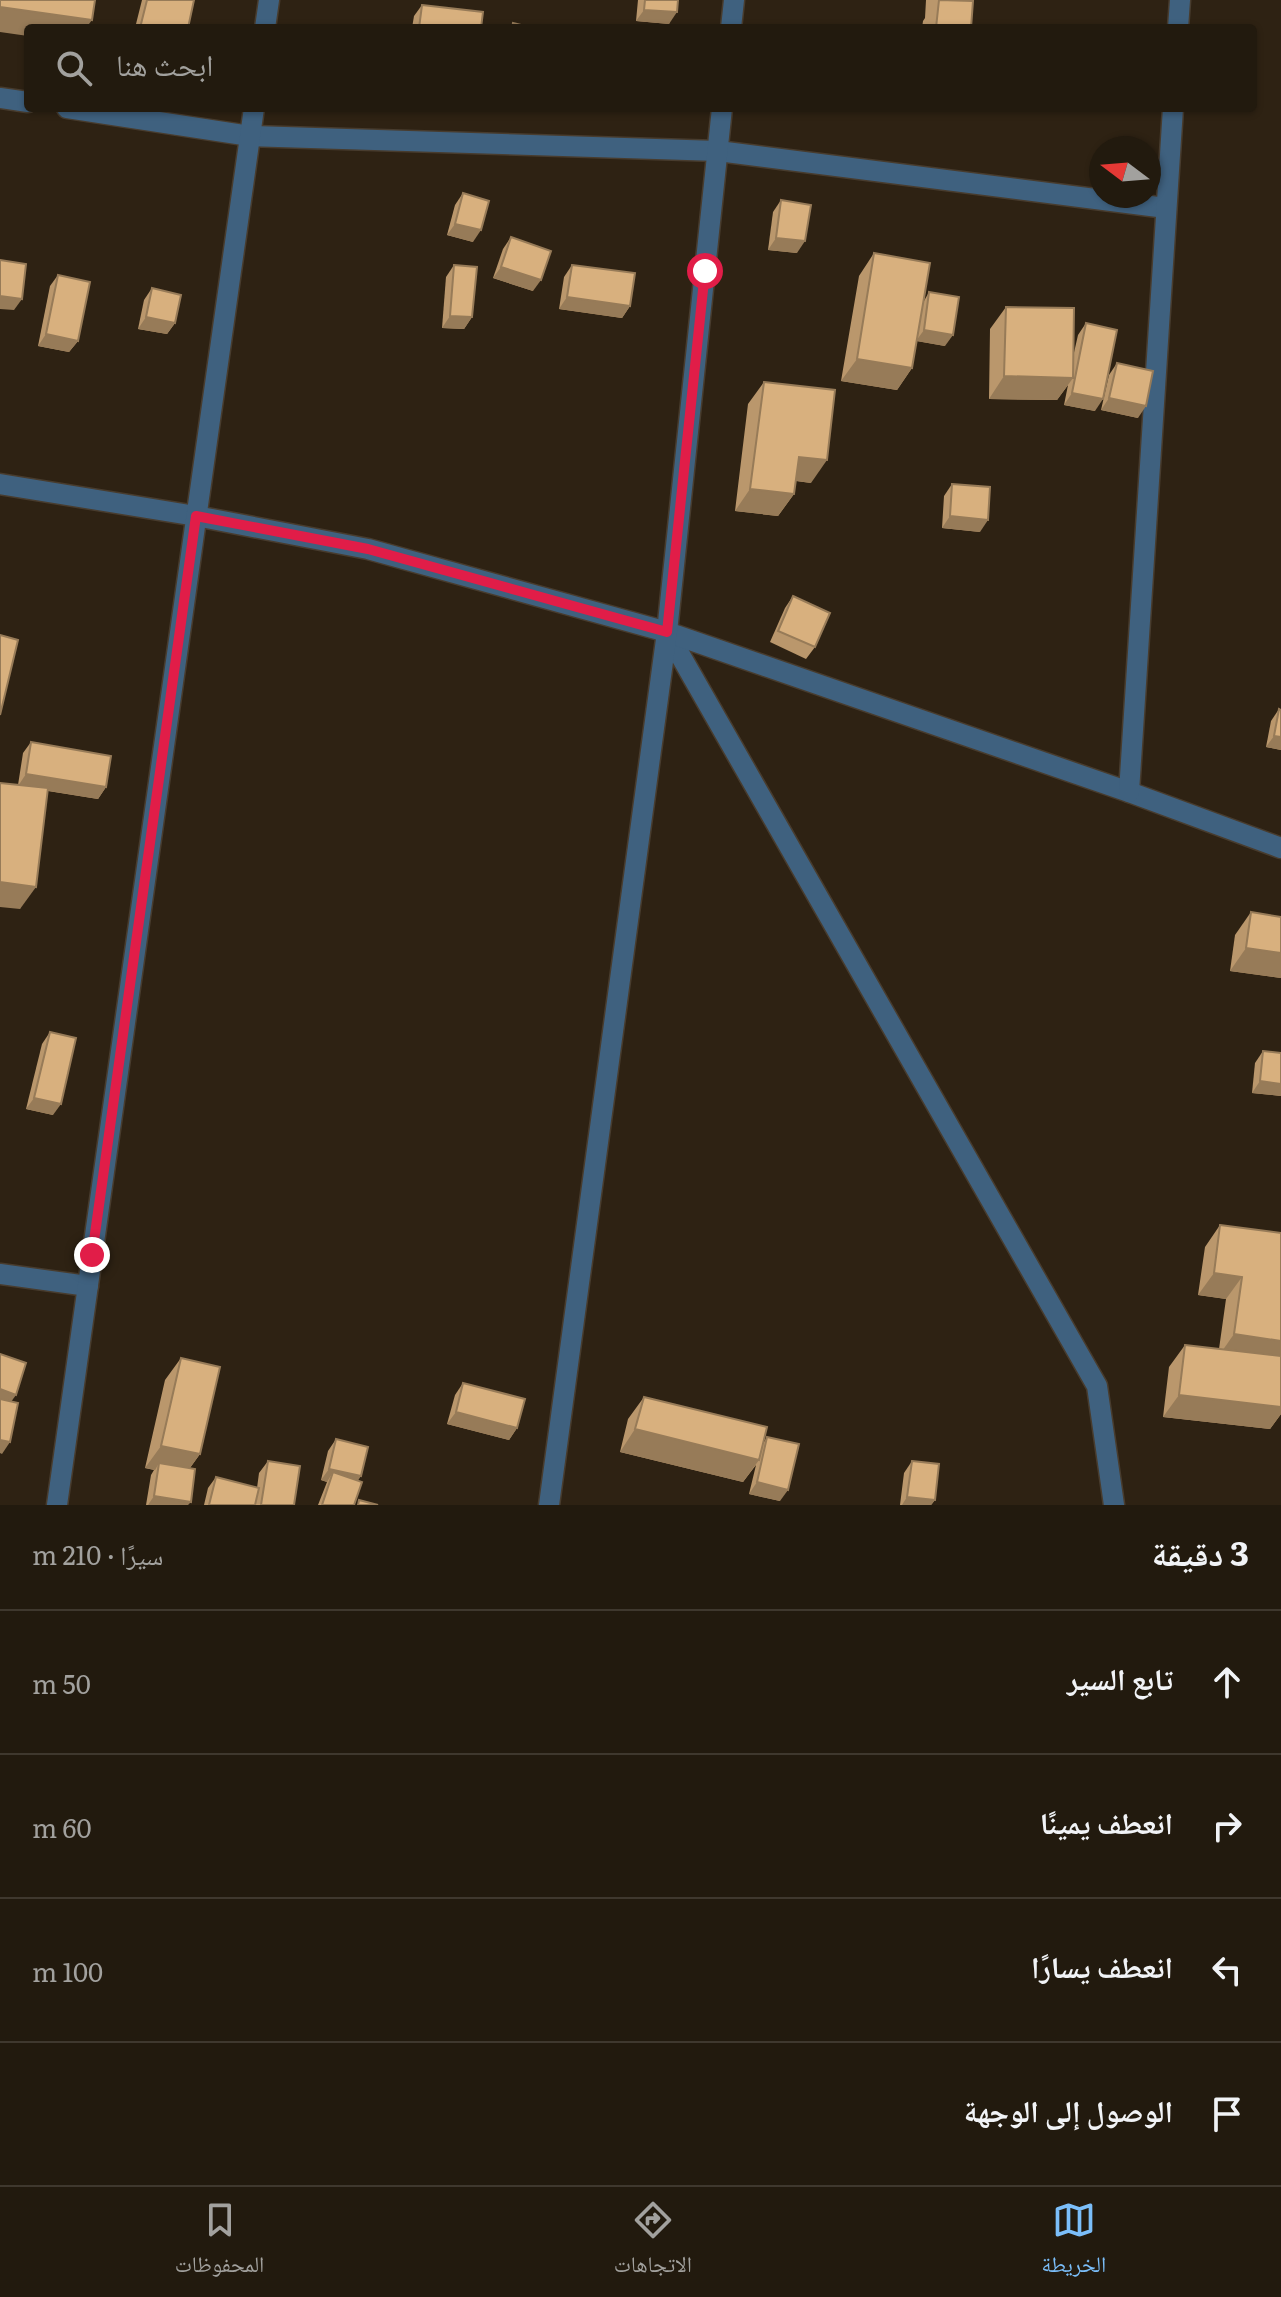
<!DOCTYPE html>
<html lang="ar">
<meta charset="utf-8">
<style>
:root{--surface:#221a0e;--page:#2a2317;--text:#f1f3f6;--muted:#a2a19e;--line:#3f382e;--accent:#7bbef9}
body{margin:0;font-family:Literata,"Noto Naskh Arabic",serif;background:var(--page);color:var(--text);direction:rtl}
.compass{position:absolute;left:1089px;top:136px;width:72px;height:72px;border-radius:50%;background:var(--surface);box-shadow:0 2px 6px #0004;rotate:286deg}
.stop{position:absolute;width:24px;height:24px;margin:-18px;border:6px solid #e11d48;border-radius:50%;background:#fff}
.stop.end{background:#e11d48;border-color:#fff;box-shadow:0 2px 8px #0008}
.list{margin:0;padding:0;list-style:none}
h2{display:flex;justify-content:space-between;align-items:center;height:104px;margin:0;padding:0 32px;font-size:34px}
h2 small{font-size:26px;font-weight:400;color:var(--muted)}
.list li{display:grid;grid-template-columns:52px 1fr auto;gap:24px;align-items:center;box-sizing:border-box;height:144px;padding:0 32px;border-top:2px solid var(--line)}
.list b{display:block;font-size:30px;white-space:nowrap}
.list em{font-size:26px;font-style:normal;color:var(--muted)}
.icon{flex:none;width:44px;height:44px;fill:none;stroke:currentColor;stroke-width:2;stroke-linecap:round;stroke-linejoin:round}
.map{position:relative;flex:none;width:1281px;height:1505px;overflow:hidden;direction:ltr}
.search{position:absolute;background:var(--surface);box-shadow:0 2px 6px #0004;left:24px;right:24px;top:24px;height:88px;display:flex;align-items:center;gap:20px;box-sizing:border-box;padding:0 28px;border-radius:8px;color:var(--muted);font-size:30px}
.sheet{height:680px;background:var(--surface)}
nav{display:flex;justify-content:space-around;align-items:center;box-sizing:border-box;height:112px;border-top:2px solid var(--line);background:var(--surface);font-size:22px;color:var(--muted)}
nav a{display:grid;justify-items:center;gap:4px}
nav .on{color:var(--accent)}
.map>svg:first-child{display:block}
</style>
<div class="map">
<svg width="1281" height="1505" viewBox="0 0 1281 1505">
<rect width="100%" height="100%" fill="#2e2213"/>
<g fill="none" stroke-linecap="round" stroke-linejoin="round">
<defs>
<g id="minor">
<path d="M265 28 269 0"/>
<path d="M731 28 734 0"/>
<path d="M1178 28 1180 0"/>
<path d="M0 98 28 102"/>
<path d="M67 108 250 136 718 151 1166 208"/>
<path d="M0 484 196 516 368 549 667 632 1097 1386 1114 1505"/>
<path d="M667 632 1129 792 1281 848"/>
<path d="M1129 792 1173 108"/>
<path d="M0 1274 88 1286"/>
<path d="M57 1505 254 108"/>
<path d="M549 1505 667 632 722 108"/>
</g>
</defs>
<use href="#minor" stroke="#483c2e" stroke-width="23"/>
<use href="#minor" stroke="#3f617f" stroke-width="20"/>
</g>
<g fill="#ba976c">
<path d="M142 0H194L188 28H135Z"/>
<path d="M638 0H678L669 24 636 21Z"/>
<path d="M926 0H967L971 28H922L923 21 925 18Z"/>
<path d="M422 5 481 28H412L414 16Z"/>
<path d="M463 193 473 242 447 235 455 205Z"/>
<path d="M781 200 797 253 768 250 773 212Z"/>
<path d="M511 237 533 291 493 278 503 249Z"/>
<path d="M874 253 924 301 929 292 945 346 917 341 912 368 897 390 841 381 859 276Z"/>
<path d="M454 265 472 317 464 329 442 328 446 277Z"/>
<path d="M572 265 630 306 622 318 559 309 564 277Z"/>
<path d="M58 275 78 341 69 352 38 346 50 286Z"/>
<path d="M152 288 175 323 167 334 138 329 144 300Z"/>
<path d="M1006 307 1073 357 1078 335 1086 323 1095 411 1064 405 1068 385 1057 400 989 399 990 329Z"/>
<path d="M1117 363 1138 418 1101 410 1109 375Z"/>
<path d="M764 382 811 483 796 481 794 494 778 516 735 511 748 404Z"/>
<path d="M952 484 980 532 942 528 944 496Z"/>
<path d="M793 596 815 647 806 659 770 642 785 608Z"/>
<path d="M1279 709 1281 710V750L1266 747 1271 721Z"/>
<path d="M31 742 106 787 98 799 48 791 20 909 18 785 23 753Z"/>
<path d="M1251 912 1281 917V978L1230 971 1235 935Z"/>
<path d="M50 1032 53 1115 26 1109 42 1044Z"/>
<path d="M1263 1051 1281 1053V1096L1252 1093 1255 1063Z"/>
<path d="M1220 1225 1281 1233V1414L1270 1429 1163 1417 1169 1367 1185 1345 1219 1349 1226 1299 1198 1295 1205 1247Z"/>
<path d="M181 1358 200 1454 190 1468 188 1505H146L151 1475 154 1470 145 1468 165 1380Z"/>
<path d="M463 1383 517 1428 509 1440 447 1424 455 1395Z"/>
<path d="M644 1397 764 1442 767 1437 780 1501 749 1494 756 1465 743 1482 620 1452 628 1419Z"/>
<path d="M336 1439 358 1481 354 1505H318L327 1482 321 1480 328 1451Z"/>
<path d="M268 1461 294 1505H204L208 1488 216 1477 257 1488 259 1473Z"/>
<path d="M912 1461 935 1500 931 1505H900L904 1473Z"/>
</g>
<g fill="#977b58">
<path d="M0 7 92 20 86 28H28V36L0 32Z"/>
<path d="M644 10 677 12 669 24 636 21Z"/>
<path d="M918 108H952L950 111Z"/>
<path d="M455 224 481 230 473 242 447 235Z"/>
<path d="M776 238 805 241 797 253 768 250Z"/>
<path d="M501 267 541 280 533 291 493 278Z"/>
<path d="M0 296 22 299 14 310 0 309Z"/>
<path d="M567 297 630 306 622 318 559 309Z"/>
<path d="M450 316 472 317 464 329 442 328Z"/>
<path d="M146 317 175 323 167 334 138 329Z"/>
<path d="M924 330 953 335 945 346 916 341Z"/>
<path d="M46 334 78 341 69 352 38 346Z"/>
<path d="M857 359 912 368 897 390 841 381Z"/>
<path d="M1004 376 1073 378 1057 400 989 399Z"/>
<path d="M1072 393 1103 399 1095 411 1064 405Z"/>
<path d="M1109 398 1146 406 1138 418 1101 410Z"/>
<path d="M799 457 827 460 811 483 783 479Z"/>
<path d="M750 489 794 494 778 516 735 511Z"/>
<path d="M950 516 988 520 980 532 942 528Z"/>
<path d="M1274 736 1281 737V750L1266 747Z"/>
<path d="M26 774 106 787 98 799 18 786Z"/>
<path d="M0 882 36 887 20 909 0 907Z"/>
<path d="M1246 948 1281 953V978L1230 971Z"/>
<path d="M1260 1081 1281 1084V1096L1252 1093Z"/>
<path d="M34 1098 61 1104 53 1115 26 1109Z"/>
<path d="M1214 1273 1242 1277 1226 1299 1198 1295Z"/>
<path d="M1234 1334 1281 1341V1365L1218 1357Z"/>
<path d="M0 1389 16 1395 8 1406 0 1403Z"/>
<path d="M1179 1395 1281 1407V1414L1270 1429 1163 1417Z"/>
<path d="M456 1412 517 1428 509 1440 447 1424Z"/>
<path d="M635 1429 759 1460 743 1482 620 1452Z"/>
<path d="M0 1440 10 1442 2 1454 0 1453Z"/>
<path d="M161 1446 200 1454 184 1476 159 1463 155 1470 145 1468Z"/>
<path d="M329 1469 361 1476 353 1488 333 1472 327 1482 321 1480Z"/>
<path d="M757 1482 788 1490 780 1501 749 1494Z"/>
<path d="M154 1496 191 1502 188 1505H148Z"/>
<path d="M907 1497 935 1500 931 1505H902Z"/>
</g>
<g fill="#d8b07e" stroke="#977b58" stroke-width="2">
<path d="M0 0H95L92 20 0 7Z"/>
<path d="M147 0H194L188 28H140Z"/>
<path d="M645 0H678L677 12 644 10Z"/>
<path d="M939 0 973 1 971 28H936Z"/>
<path d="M422 5 483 12 481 28H419Z"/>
<path d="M513 23 533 28H512Z"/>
<path d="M463 193 489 201 481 230 455 224Z"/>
<path d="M781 200 811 205 805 241 776 238Z"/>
<path d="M511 237 551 251 541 280 501 267Z"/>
<path d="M874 253 930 263 912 368 857 359Z"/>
<path d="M0 260 26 264 22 299 0 296Z"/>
<path d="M454 265 477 267 472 317 450 316Z"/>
<path d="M572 265 635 273 630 306 567 297Z"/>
<path d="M58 275 90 282 78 341 46 334Z"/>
<path d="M152 288 181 295 175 323 146 317Z"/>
<path d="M929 292 959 297 953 335 924 330Z"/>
<path d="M1006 307 1074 308 1073 378 1004 376Z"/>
<path d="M1086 323 1117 330 1103 399 1072 393Z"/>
<path d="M1117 363 1153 371 1146 406 1109 398Z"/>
<path d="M764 382 835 390 827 460 799 457 794 494 750 489Z"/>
<path d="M952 484 990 487 988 520 950 516Z"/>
<path d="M793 596 830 613 815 647 778 631Z"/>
<path d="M0 635 18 640 0 715Z"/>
<path d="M1279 709 1281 710V737L1274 736Z"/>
<path d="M31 742 111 756 106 787 26 774Z"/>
<path d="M0 783 48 788 36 887 0 882Z"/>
<path d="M1251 912 1281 917V953L1246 948Z"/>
<path d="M50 1032 76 1038 61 1104 34 1098Z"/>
<path d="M1263 1051 1281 1053V1084L1260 1081Z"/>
<path d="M1220 1225 1281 1233V1341L1234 1334 1242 1277 1214 1273Z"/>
<path d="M1185 1345 1281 1356V1407L1179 1395Z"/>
<path d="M0 1354 26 1363 16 1395 0 1389Z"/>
<path d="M181 1358 220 1367 200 1454 161 1446Z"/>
<path d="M463 1383 525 1399 517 1428 456 1412Z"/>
<path d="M644 1397 767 1427 759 1460 635 1429Z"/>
<path d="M0 1399 18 1403 10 1442 0 1440Z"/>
<path d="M767 1437 799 1444 788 1490 757 1482Z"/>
<path d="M336 1439 368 1447 361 1476 329 1469Z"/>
<path d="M268 1461 300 1466 294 1505H261Z"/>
<path d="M912 1461 939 1464 935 1500 907 1497Z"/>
<path d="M159 1463 195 1469 191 1502 154 1496Z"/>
<path d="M333 1472 362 1482 354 1505H322Z"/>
<path d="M216 1477 259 1488 255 1505H209Z"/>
<path d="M359 1500 378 1505H358Z"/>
</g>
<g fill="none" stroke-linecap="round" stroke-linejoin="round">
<path stroke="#e11d48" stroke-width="10" d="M92 1255 196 516 368 549 667 632 705 271"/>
</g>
</svg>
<svg class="compass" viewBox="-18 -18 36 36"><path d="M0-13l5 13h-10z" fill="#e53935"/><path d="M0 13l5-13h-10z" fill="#a2a19e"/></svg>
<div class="stop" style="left:705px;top:271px"></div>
<div class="stop end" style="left:92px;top:1255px"></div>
<div class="search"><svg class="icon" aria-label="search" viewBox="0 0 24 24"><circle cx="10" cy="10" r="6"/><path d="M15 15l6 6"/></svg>ابحث هنا</div>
</div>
<section class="sheet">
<h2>3 دقيقة<small>سيرًا · 210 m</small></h2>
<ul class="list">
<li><svg class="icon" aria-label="ahead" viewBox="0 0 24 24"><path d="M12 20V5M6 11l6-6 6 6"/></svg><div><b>تابع السير</b></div><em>50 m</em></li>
<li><svg class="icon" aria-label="right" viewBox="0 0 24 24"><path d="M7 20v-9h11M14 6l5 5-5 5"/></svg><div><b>انعطف يمينًا</b></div><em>60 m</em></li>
<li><svg class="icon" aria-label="left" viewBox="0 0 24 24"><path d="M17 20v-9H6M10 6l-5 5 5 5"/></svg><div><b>انعطف يسارًا</b></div><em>100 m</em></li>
<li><svg class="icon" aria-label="arrive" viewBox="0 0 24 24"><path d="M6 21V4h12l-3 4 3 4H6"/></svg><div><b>الوصول إلى الوجهة</b></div></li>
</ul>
</section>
<nav>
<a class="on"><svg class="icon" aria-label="map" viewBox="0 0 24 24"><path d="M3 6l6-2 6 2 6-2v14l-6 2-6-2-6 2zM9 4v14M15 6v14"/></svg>الخريطة</a>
<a><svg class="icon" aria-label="directions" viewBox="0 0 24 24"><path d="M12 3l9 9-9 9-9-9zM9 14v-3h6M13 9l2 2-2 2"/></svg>الاتجاهات</a>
<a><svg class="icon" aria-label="saved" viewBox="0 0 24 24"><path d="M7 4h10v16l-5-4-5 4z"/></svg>المحفوظات</a>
</nav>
